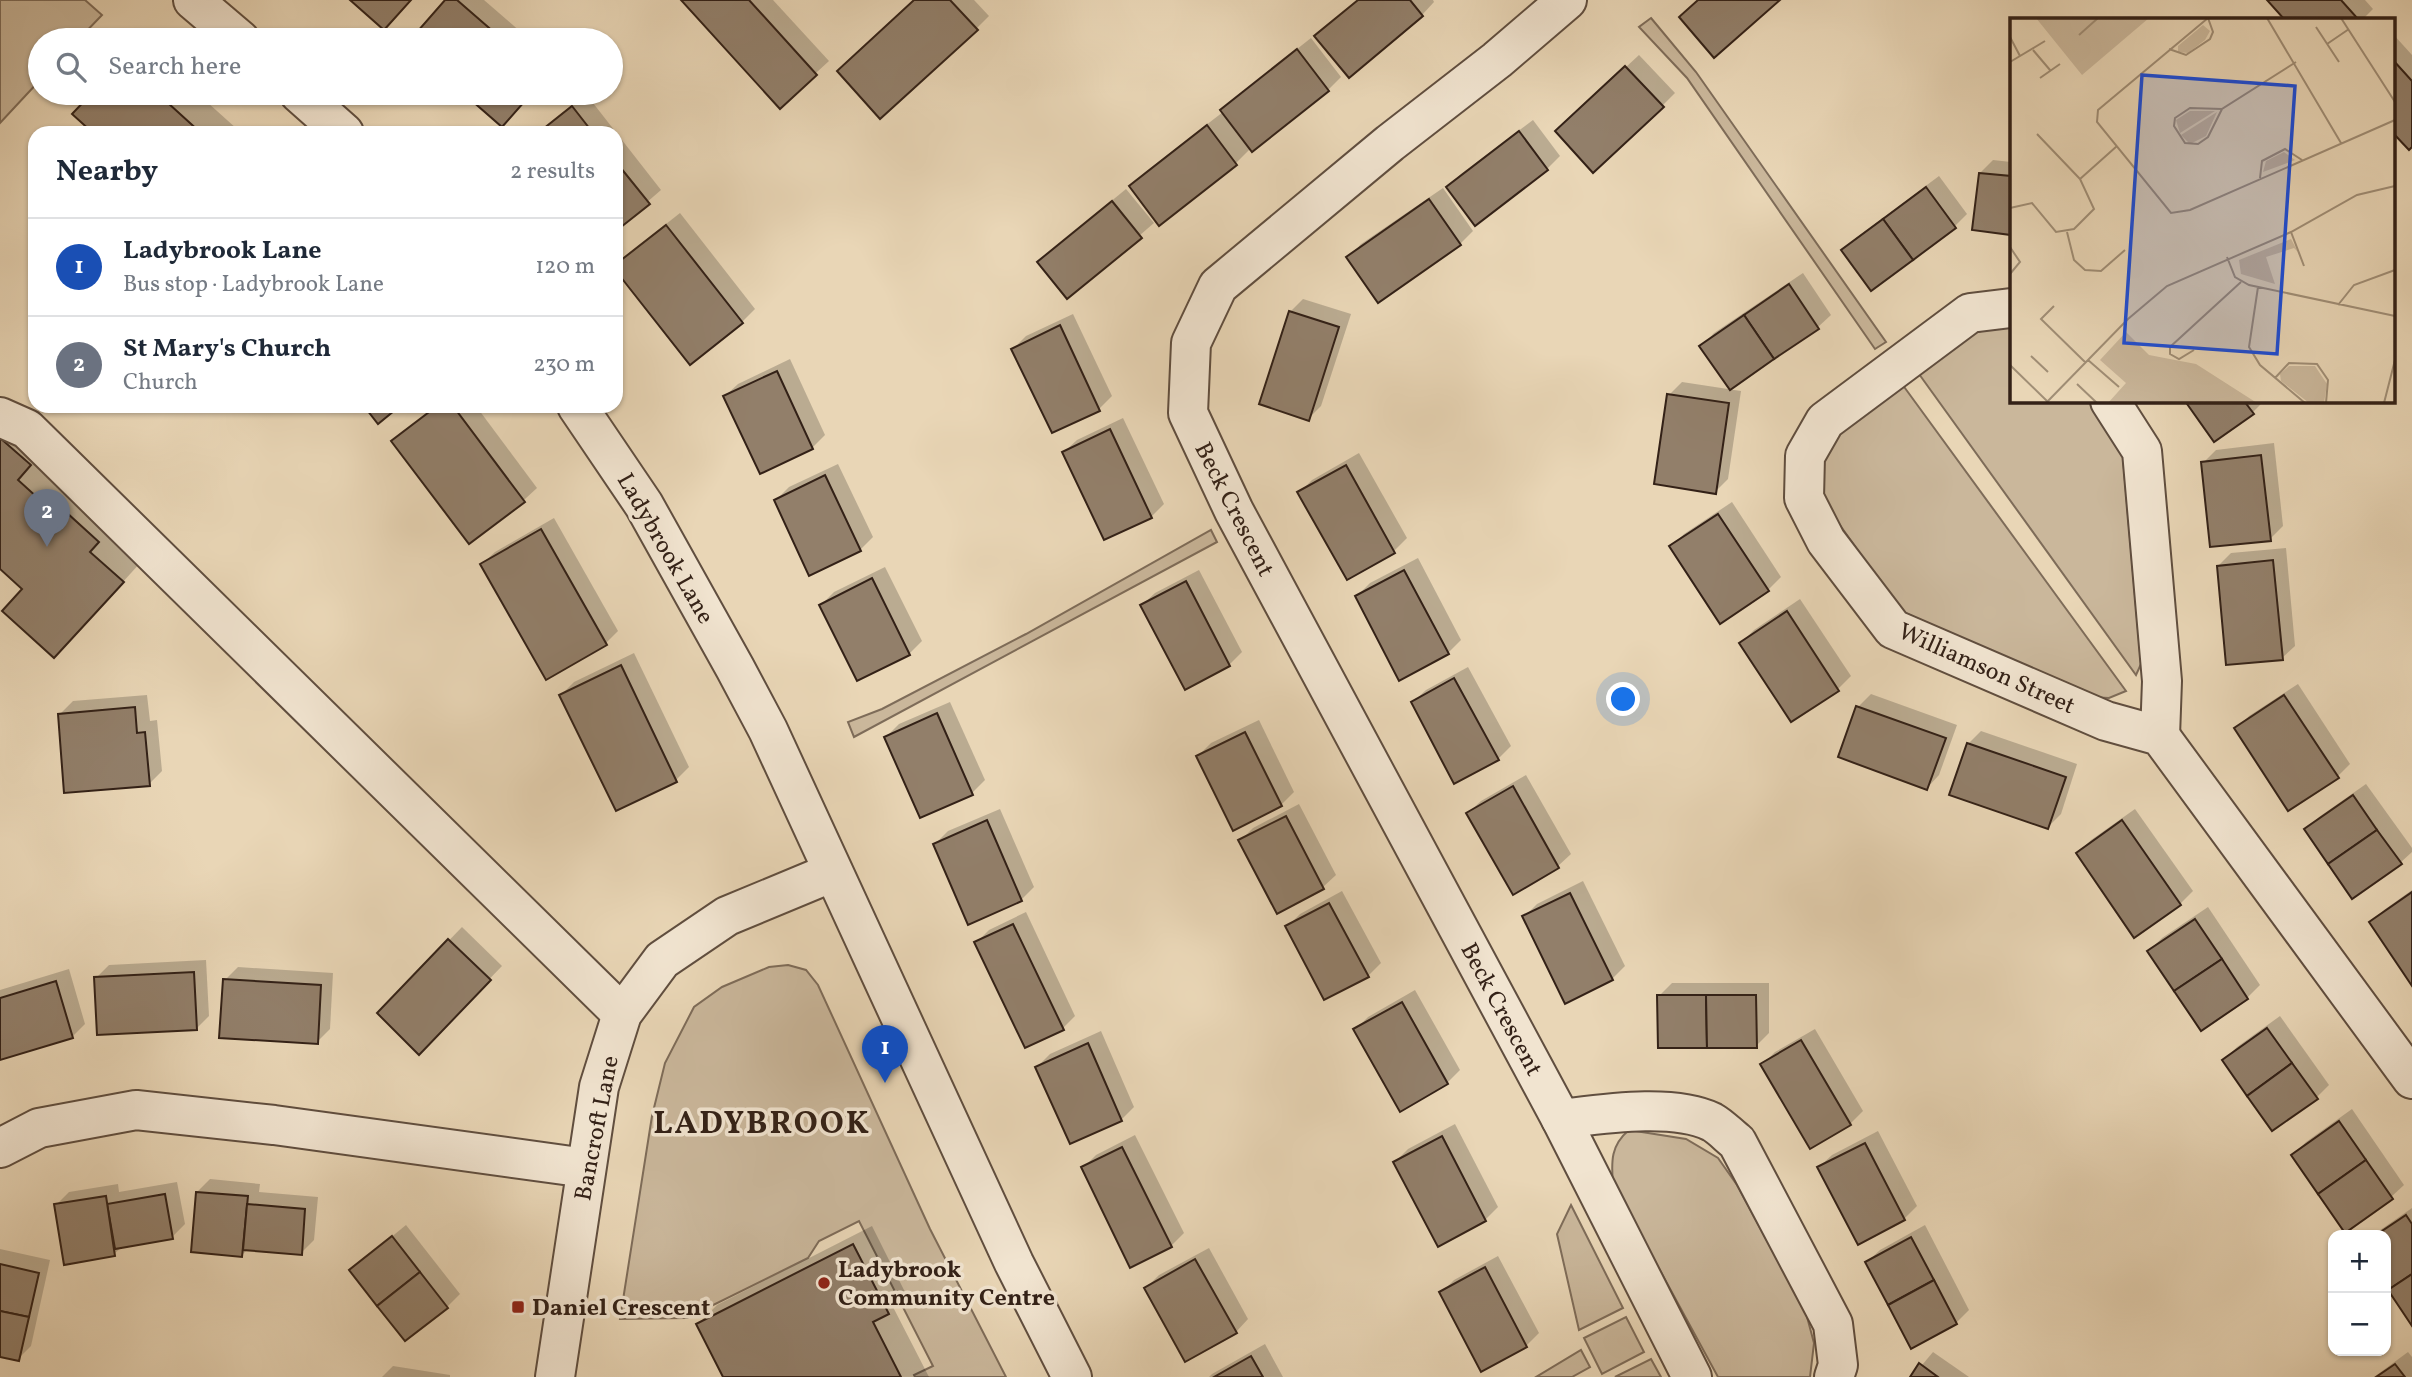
<!DOCTYPE html>
<meta charset="utf-8">
<style>
:root{--surface:#fff;--page:#f6f6f7;--text:#1f2937;--muted:#747a83;--line:#e0e1e3;--accent:#8f2418}
body{margin:0;font-family:Vollkorn,serif;background:var(--page);color:var(--text)}
.controls{position:absolute;right:21px;bottom:21px;display:grid;overflow:hidden;border-radius:14px;box-shadow:0 2px 5px #0004}
.controls button{width:63px;height:63px;display:grid;place-items:center;padding:0;border:0;border-bottom:2px solid var(--line);background:var(--surface);color:var(--text);font:35px sans-serif}
.you{position:absolute;left:1624px;top:700px;width:24px;height:24px;margin:-18px;border:5px solid #fff;border-radius:50%;background:#1a73e8;box-shadow:0 0 0 10px #1a73e833}
.badge{display:grid;place-items:center;width:46px;height:46px;border-radius:50%;background:var(--accent);color:#fff;font-size:23px;font-weight:700}
.pin{position:absolute;translate:-50% -58px;filter:drop-shadow(0 2px 4px #0008)}
.pin::after{content:'';position:absolute;top:37px;width:24px;height:21px;background:inherit;clip-path:polygon(0 0,100% 0,50% 100%)}
.list{margin:0;padding:0;list-style:none}
h2{display:flex;justify-content:space-between;align-items:center;height:91px;margin:0;padding:0 28px;font-size:30px}
h2 small{font-size:23px;font-weight:400;color:var(--muted)}
.list li{display:grid;grid-template-columns:46px 1fr auto;gap:21px;align-items:center;box-sizing:border-box;height:98px;padding:0 28px;border-top:2px solid var(--line)}
.list b{display:block;font-size:26px;white-space:nowrap}
.list p{margin:0;font-size:23px;white-space:nowrap;color:var(--muted)}
.list em{font-size:23px;font-style:normal;color:var(--muted)}
.icon{flex:none;width:38px;height:38px;fill:none;stroke:currentColor;stroke-width:2;stroke-linecap:round;stroke-linejoin:round}
.map{position:relative;flex:none;width:2412px;height:1377px;overflow:hidden}
.search{position:absolute;background:var(--surface);box-shadow:0 2px 5px #0004;left:28px;top:28px;width:595px;height:77px;display:flex;align-items:center;gap:18px;box-sizing:border-box;padding:0 24px;border-radius:38px;color:var(--muted);font-size:26px}
.panel{position:absolute;background:var(--surface);box-shadow:0 2px 5px #0004;left:28px;top:126px;width:595px;height:287px;border-radius:21px}
.map>svg:first-child{display:block}
</style>
<div class="map">
<svg width="2412" height="1377" viewBox="0 0 2412 1377">
<rect width="100%" height="100%" fill="#e9d6b6"/>
<filter id="stains"><feTurbulence type="fractalNoise" baseFrequency=".00286" numOctaves="4"/><feColorMatrix values="0 0 0 0 .2 0 0 0 0 .09 0 0 0 0 .02 0 0 0 .5 -.17"/></filter>
<radialGradient id="worn" r=".72"><stop offset=".6" stop-color="#630" stop-opacity="0"/><stop offset="1" stop-color="#630" stop-opacity=".3"/></radialGradient>
<g fill="#cab79b" stroke="#7e6c59" stroke-width="2">
<path d="M0 0H85L102 15 78 40H40V80L0 123Z"/>
<path d="M1651 18 1696 72 1886 342 1875 349 1687 78 1639 27Z"/>
<path d="M1998 326 2011 328V401H2091L2122 447 2141 664 2136 675 1919 374 1968 335Z"/>
<path d="M1902 384 2126 691 2109 698 2088 697 1901 611 1837 521 1824 497 1821 469 1832 441 1851 420Z"/>
<path d="M1211 530 1217 542 854 737 848 722 882 709 1026 634Z"/>
<path d="M788 965 806 970 818 985 930 1229 1006 1377H915L914 1375 933 1366 859 1221 819 1241 808 1258 687 1318 620 1319 652 1116 665 1063 694 1007 722 987 769 967Z"/>
<path d="M1629 1130 1686 1139 1718 1158 1737 1185 1806 1313 1814 1343 1810 1377H1718L1613 1184C1611 1161 1611 1145 1629 1130Z"/>
<path d="M1571 1205 1623 1308 1579 1330 1557 1234Z"/>
<path d="M1626 1317 1644 1352 1602 1374 1584 1338Z"/>
<path d="M1581 1350 1590 1367 1572 1377H1536Z"/>
<path d="M1651 1359 1661 1377H1615Z"/>
</g>
<g fill="#0003">
<path d="M447 0H484L530 40H413Z"/>
<path d="M684 0H773L829 61 780 106Z"/>
<path d="M916 0H974L989 16 976 29Z"/>
<path d="M1358 0H1433L1434 2 1422 15Z"/>
<path d="M2270 0H2365L2373 9 2363 19H2286Z"/>
<path d="M2393 34 2412 55V145L2409 148 2393 130Z"/>
<path d="M1311 38 1341 77 1328 90 1251 148 1236 163 1160 223 1131 186 1144 173 1223 112 1235 98Z"/>
<path d="M1639 55 1675 93 1662 106 1570 119Z"/>
<path d="M94 93H197L237 129 233 133H96L75 114Z"/>
<path d="M586 94 661 190 616 229V133H538Z"/>
<path d="M1533 120 1560 156 1547 169 1476 223 1448 187 1461 174Z"/>
<path d="M1993 160 2011 162V233L1974 229 1980 173Z"/>
<path d="M1939 176 1967 214 1954 227 1843 250 1856 238Z"/>
<path d="M1443 188 1473 231 1460 244 1379 301 1349 257 1361 244Z"/>
<path d="M1126 189 1154 223 1068 297 1052 250Z"/>
<path d="M680 213 755 309 742 322 616 268 628 254Z"/>
<path d="M1803 273 1831 315 1818 327 1730 388 1702 346 1714 333Z"/>
<path d="M1303 299 1351 314 1321 406 1308 419 1290 312Z"/>
<path d="M1073 314 1112 396 1099 409 1053 431 1013 349 1026 336Z"/>
<path d="M790 359 825 435 812 448 760 472 725 396 738 384Z"/>
<path d="M1682 382 1741 391 1728 479 1715 492 1669 395Z"/>
<path d="M2187 401H2264L2253 412 2214 440Z"/>
<path d="M436 406H476L537 488 524 500 469 542 394 441Z"/>
<path d="M0 414 141 562 73 637 0 567Z"/>
<path d="M1123 418 1164 504 1151 517 1064 452 1077 440Z"/>
<path d="M2274 443 2283 526 2270 539 2203 463 2216 450Z"/>
<path d="M1359 453 1407 538 1394 551 1299 493 1312 480Z"/>
<path d="M838 464 873 537 860 550 776 500 789 487Z"/>
<path d="M1732 502 1781 577 1768 590 1671 547 1684 534Z"/>
<path d="M554 518 618 631 606 643 482 564 495 552Z"/>
<path d="M2286 548 2295 646 2282 658 2218 566 2231 553Z"/>
<path d="M1418 558 1461 640 1448 653 1357 596 1370 583Z"/>
<path d="M885 567 922 641 909 654 821 605 834 592Z"/>
<path d="M1199 570 1242 652 1229 665 1142 605 1155 593Z"/>
<path d="M1800 599 1851 676 1838 689 1791 720 1741 643 1754 630Z"/>
<path d="M634 653 689 767 676 780 561 695 574 682Z"/>
<path d="M1468 667 1511 746 1498 759 1413 702 1426 690Z"/>
<path d="M2298 684 2350 764 2337 777 2236 729 2249 716Z"/>
<path d="M1871 694 1957 725 1939 775 1927 788 1840 756 1858 707Z"/>
<path d="M147 695 150 721 157 720 162 771 149 784 60 714 73 701Z"/>
<path d="M950 702 985 780 972 793 886 737 899 724Z"/>
<path d="M1259 720 1294 792 1281 805 1198 756 1211 743Z"/>
<path d="M1981 731 2077 764 2061 814 2048 827 1968 744Z"/>
<path d="M1526 775 1571 854 1558 866 1513 892 1468 813 1481 801Z"/>
<path d="M2366 784 2412 848V852L2400 863 2306 829 2319 817Z"/>
<path d="M1299 804 1336 875 1323 887 1277 912 1241 840 1253 828Z"/>
<path d="M1000 809 1034 887 1021 900 935 844 948 831Z"/>
<path d="M2135 809 2193 891 2180 904 2078 853 2091 840Z"/>
<path d="M1583 881 1625 966 1612 979 1524 917 1537 904Z"/>
<path d="M2412 890V983L2371 923 2384 910Z"/>
<path d="M1342 891 1381 963 1368 976 1287 927 1300 914Z"/>
<path d="M2208 907 2260 985 2247 998 2149 951 2162 938Z"/>
<path d="M1026 912 1075 1016 1063 1028 976 943 989 930Z"/>
<path d="M462 927 502 966 419 1052 379 1013Z"/>
<path d="M206 960 209 1016 196 1029 96 978 109 965Z"/>
<path d="M238 967 333 973 330 1029 317 1042 225 980Z"/>
<path d="M69 969 85 1024 72 1037 0 1058V990Z"/>
<path d="M1672 983H1769V1033L1756 1046 1659 996Z"/>
<path d="M1415 990 1460 1070 1447 1083 1356 1029 1368 1017Z"/>
<path d="M2280 1016 2329 1085 2317 1097 2224 1060 2237 1047Z"/>
<path d="M1815 1029 1863 1111 1850 1124 1763 1064 1775 1052Z"/>
<path d="M1101 1031 1134 1107 1121 1120 1037 1067 1050 1054Z"/>
<path d="M2352 1109 2404 1185 2391 1197 2293 1155 2306 1142Z"/>
<path d="M1455 1124 1498 1207 1485 1220 1395 1162 1408 1149Z"/>
<path d="M1878 1131 1917 1206 1904 1219 1819 1167 1832 1155Z"/>
<path d="M1135 1135 1184 1233 1171 1246 1083 1168 1096 1155Z"/>
<path d="M210 1179 260 1184 259 1192 318 1197 314 1240 301 1253 248 1249 242 1255 197 1192Z"/>
<path d="M177 1182 185 1224 172 1237 123 1246 114 1254 56 1205 69 1192 118 1184 119 1192Z"/>
<path d="M2412 1208V1322L2386 1283V1235H2373Z"/>
<path d="M406 1225 460 1294 447 1307 351 1270Z"/>
<path d="M1925 1225 1969 1310 1956 1323 1912 1347 1867 1262 1880 1250Z"/>
<path d="M872 1226 906 1294 893 1307 929 1377H725L698 1324 717 1305Z"/>
<path d="M1209 1248 1248 1319 1236 1332 1146 1288 1159 1275Z"/>
<path d="M0 1249 50 1260 31 1346 18 1359 0 1355Z"/>
<path d="M1498 1256 1539 1333 1526 1346 1482 1370 1441 1293 1454 1280Z"/>
<path d="M1265 1344 1283 1377H1209L1212 1374Z"/>
<path d="M1933 1352 1969 1377H1912Z"/>
<path d="M2408 1352 2412 1357V1377H2374Z"/>
<path d="M393 1366 450 1375V1377H382Z"/>
</g>
<g fill="#927f6a" stroke="#332117" stroke-width="2">
<path d="M350 0H411L384 30Z"/>
<path d="M445 0H457L503 40H410Z"/>
<path d="M681 0H749L817 75 780 109Z"/>
<path d="M914 0H950L978 30 880 119 837 71Z"/>
<path d="M1358 0H1410L1423 16 1349 78 1314 36Z"/>
<path d="M1698 0H1780L1714 58 1679 17Z"/>
<path d="M2267 0H2341L2358 19H2284Z"/>
<path d="M1297 49 1329 91 1252 152 1220 110Z"/>
<path d="M2393 60 2412 81V147L2409 150 2393 133Z"/>
<path d="M1625 66 1664 107 1593 173 1555 131Z"/>
<path d="M92 93H157L201 133H93L72 114Z"/>
<path d="M463 93H532L502 127Z"/>
<path d="M572 106 593 133H538Z"/>
<path d="M1207 125 1237 165 1159 226 1129 186Z"/>
<path d="M1519 131 1548 170 1475 226 1446 187Z"/>
<path d="M616 162 650 204 616 231Z"/>
<path d="M1979 173 2011 176V235L1972 230Z"/>
<path d="M1926 187 1956 228 1913 260 1883 219Z"/>
<path d="M1429 199 1461 245 1378 303 1346 257Z"/>
<path d="M1112 201 1142 238 1067 299 1037 262Z"/>
<path d="M1883 219 1913 260 1871 291 1841 250Z"/>
<path d="M666 225 743 323 690 365 616 271V264Z"/>
<path d="M1789 284 1819 329 1774 359 1744 315Z"/>
<path d="M1289 311 1339 327 1309 421 1259 404Z"/>
<path d="M1744 315 1774 359 1730 390 1699 346Z"/>
<path d="M1060 325 1100 411 1052 433 1011 349Z"/>
<path d="M777 371 813 449 760 474 723 396Z"/>
<path d="M1667 394 1729 403 1716 494 1654 484Z"/>
<path d="M2185 401H2244L2254 414 2214 442Z"/>
<path d="M364 406H400L378 424Z"/>
<path d="M437 406H453L525 502 469 544 391 441Z"/>
<path d="M1110 429 1152 518 1104 540 1062 452Z"/>
<path d="M0 438 31 465 18 480 61 519 67 513 99 542 90 552 124 582 54 658 2 611 22 589 0 569Z"/>
<path d="M2261 455 2271 541 2210 547 2201 462Z"/>
<path d="M1346 465 1395 553 1347 580 1297 492Z"/>
<path d="M825 475 861 551 809 576 774 500Z"/>
<path d="M1718 514 1769 591 1720 624 1669 546Z"/>
<path d="M541 529 607 645 546 680 480 564Z"/>
<path d="M2273 560 2283 660 2226 665 2217 566Z"/>
<path d="M1404 570 1449 654 1399 681 1355 596Z"/>
<path d="M872 578 910 655 857 681 819 605Z"/>
<path d="M1186 581 1230 666 1185 690 1140 605Z"/>
<path d="M1787 611 1839 691 1791 722 1739 643Z"/>
<path d="M621 665 677 782 616 811 559 695Z"/>
<path d="M1454 678 1499 760 1454 784 1411 702Z"/>
<path d="M2284 695 2339 778 2288 811 2234 728Z"/>
<path d="M1856 706 1946 738 1927 790 1838 757Z"/>
<path d="M135 707 137 733 145 732 150 786 64 793 58 714Z"/>
<path d="M937 713 973 795 920 818 884 737Z"/>
<path d="M1245 732 1282 806 1233 831 1196 756Z"/>
<path d="M1967 743 2066 777 2048 829 1949 795Z"/>
<path d="M1513 786 1559 868 1513 895 1466 813Z"/>
<path d="M2353 795 2377 830 2328 864 2304 829Z"/>
<path d="M1286 816 1324 889 1277 914 1238 840Z"/>
<path d="M987 820 1022 901 968 925 933 844Z"/>
<path d="M2122 820 2181 905 2134 938 2076 853Z"/>
<path d="M2377 830 2402 864 2352 899 2328 864Z"/>
<path d="M2412 892V986L2369 922Z"/>
<path d="M1570 893 1613 980 1565 1004 1522 916Z"/>
<path d="M1329 903 1369 977 1324 1000 1285 926Z"/>
<path d="M2195 919 2222 959 2174 991 2147 951Z"/>
<path d="M1013 924 1064 1030 1025 1048 974 942Z"/>
<path d="M448 939 491 980 419 1055 377 1013Z"/>
<path d="M2222 959 2248 999 2201 1031 2174 991Z"/>
<path d="M194 972 197 1030 97 1035 94 977Z"/>
<path d="M223 979 321 985 318 1044 219 1038Z"/>
<path d="M56 981 73 1038 0 1060V998Z"/>
<path d="M1657 995H1706L1707 1048H1658Z"/>
<path d="M1706 995H1756L1757 1048H1707Z"/>
<path d="M1402 1002 1448 1084 1400 1112 1353 1029Z"/>
<path d="M2267 1028 2292 1063 2247 1096 2222 1060Z"/>
<path d="M1801 1040 1851 1125 1810 1149 1760 1064Z"/>
<path d="M1088 1043 1122 1121 1070 1144 1035 1067Z"/>
<path d="M2292 1063 2318 1099 2272 1131 2247 1096Z"/>
<path d="M2339 1121 2366 1160 2318 1194 2291 1155Z"/>
<path d="M1442 1136 1486 1221 1438 1247 1393 1162Z"/>
<path d="M1865 1143 1905 1220 1858 1245 1817 1167Z"/>
<path d="M1122 1147 1172 1247 1130 1268 1081 1167Z"/>
<path d="M2366 1160 2393 1199 2345 1233 2318 1194Z"/>
<path d="M196 1192 248 1196 242 1257 191 1252Z"/>
<path d="M165 1194 173 1239 115 1249 107 1204Z"/>
<path d="M106 1196 115 1256 64 1265 54 1204Z"/>
<path d="M247 1204 305 1209 302 1255 243 1250Z"/>
<path d="M2406 1215 2412 1224V1274L2388 1290 2386 1287V1235H2376Z"/>
<path d="M392 1236 420 1272 377 1306 349 1270Z"/>
<path d="M1911 1237 1934 1280 1888 1305 1865 1262Z"/>
<path d="M853 1244 889 1314 873 1322 901 1377H723L696 1324Z"/>
<path d="M1195 1259 1237 1333 1185 1362 1144 1288Z"/>
<path d="M0 1264 39 1273 29 1317 0 1311Z"/>
<path d="M1485 1267 1527 1347 1481 1372 1439 1292Z"/>
<path d="M420 1272 448 1308 405 1341 377 1306Z"/>
<path d="M2412 1274V1326L2388 1290Z"/>
<path d="M1934 1280 1957 1324 1911 1349 1888 1305Z"/>
<path d="M0 1311 29 1317 19 1361 0 1357Z"/>
<path d="M1251 1356 1263 1377H1214Z"/>
<path d="M1919 1363 1938 1377H1910Z"/>
<path d="M2395 1364 2405 1377H2376Z"/>
</g>
<g fill="none" stroke-linecap="round" stroke-linejoin="round">
<defs>
<g id="minor">
<path d="M193 0 240 40"/>
<path d="M1567 0 1497 60 1390 143 1218 286 1191 343 1188 413 1234 511 1561 1119 1692 1377"/>
<path d="M299 93 344 133"/>
<path d="M2011 308 1970 313 1825 421 1805 456 1804 498 1826 541 1893 629 2106 721 2160 736 2412 1079"/>
<path d="M2110 401 2142 451 2162 681 2160 736"/>
<path d="M577 406 644 505 735 668 768 730 1014 1263 1072 1377"/>
<path d="M0 417 27 429 622 1014"/>
<path d="M1561 1119C1603 1114 1673 1103 1712 1122 1721 1127 1729 1136 1737 1142L1833 1324 1838 1365 1834 1377"/>
<path d="M0 1148 39 1128 136 1110 274 1125 586 1168"/>
<path d="M555 1377 599 1087 622 1014 662 960 727 916 833 872"/>
</g>
</defs>
<use href="#minor" stroke="#604e3f" stroke-width="42"/>
<use href="#minor" stroke="#f1e4d0" stroke-width="38"/>
</g>
<g fill="#8f2418" stroke="#f1e4d0" stroke-width="2.5">
<circle cx="824" cy="1283" r="7"/>
<rect x="511" y="1300" width="14" height="14" rx="3.5"/>
</g>
<g text-anchor="middle" stroke-width="7" stroke-linejoin="round" paint-order="stroke">
<g font-size="24" fill="#332117" stroke="#f1e4d0">
<text transform="translate(1235 509) rotate(63)" y="8">Beck Crescent</text>
<text transform="translate(666 548) rotate(60)" y="8">Ladybrook Lane</text>
<text transform="translate(1987 668) rotate(24)" y="8">Williamson Street</text>
<text transform="translate(1502 1009) rotate(62)" y="8">Beck Crescent</text>
<text transform="translate(596 1128) rotate(-79)" y="8">Bancroft Lane</text>
</g>
<g font-size="24" font-weight="bold" fill="#332117" stroke="#f1e4d0" text-anchor="start">
<text x="838" y="1277">Ladybrook<tspan x="838" dy="28">Community Centre</tspan></text>
<text x="532" y="1315">Daniel Crescent</text>
</g>
<g font-size="32" font-weight="bold" letter-spacing="2" fill="#332117" stroke="#f1e4d0">
<text x="762" y="1133">LADYBROOK</text>
</g>
</g>
<g transform="translate(2010 18)">
<rect width="385" height="385" fill="#e9d6b6"/>
<path d="M26 0H139L72 57ZM193 7 200 13 195 22 178 35 168 34V28ZM180 93H205L170 115 166 102ZM207 94 196 118 180 126 171 117ZM274 134 285 142 253 154 256 143ZM281 221 288 234 284 230 256 239 265 266 231 256 229 242ZM116 314 139 337 186 346 247 385H98L116 365 90 342ZM279 348H305L317 366 314 385H299L271 363 270 356Z" fill="#cab79b"/>
<path fill="none" stroke="#a08e76" stroke-width="2" d="M198 0 88 92 87 104 161 195 180 192 385 102M257 0 331 125M331 0 385 84M306 9 329 44M69 17 88 0M0 19 10 38M317 26 339 11M159 31 176 37 200 21 203 14 198 0M23 32 40 52M0 44 35 23M30 60 50 46M212 91 180 90 165 100 164 108 175 125 188 126 198 119 212 91 286 44M27 116 70 161M250 160 252 143 275 131 292 142M0 190 22 185 46 214 64 211 84 191 70 161 107 128M57 214 64 242 75 252 91 253 115 232M281 214 294 248M0 229 10 244 0 256M217 239 225 259 239 267 385 298M248 269 239 329 250 347 295 385M328 287 344 267 385 252M44 288 31 301 76 345M184 332 169 341 160 336V329L231 264M21 338 38 354M78 342 109 369M0 347 38 384M265 360 279 345 307 346 318 362 316 385M67 366 87 385M36 385 118 301 157 268 281 214 347 177 385 168M374 385 385 342"/>
<path fill="#1d4ed8" fill-opacity="0.15" stroke="#1d4ed8" stroke-width="3.5" d="M132 57 285 68 267 336 114 325Z"/>
<rect width="385" height="385" fill="none" stroke="#332117" stroke-width="3.5"/>
</g>
<rect width="100%" height="100%" filter="url(#stains)"/>
<rect width="100%" height="100%" fill="url(#worn)"/>
</svg>
<div class="controls">
<button>+</button>
<button>−</button>
</div>
<div class="you"></div>
<div class="pin badge" style="left:885px;top:1083px;background:#1a4fb4">1</div>
<div class="pin badge" style="left:47px;top:547px;background:#6b7280">2</div>
<div class="search"><svg class="icon" aria-label="search" viewBox="0 0 24 24"><circle cx="10" cy="10" r="6"/><path d="M15 15l6 6"/></svg>Search here</div>
<section class="panel">
<h2>Nearby<small>2 results</small></h2>
<ul class="list">
<li><span class="badge" style="background:#1a4fb4">1</span><div><b>Ladybrook Lane</b><p>Bus stop · Ladybrook Lane</p></div><em>120 m</em></li>
<li><span class="badge" style="background:#6b7280">2</span><div><b>St Mary's Church</b><p>Church</p></div><em>230 m</em></li>
</ul>
</section>
</div>
